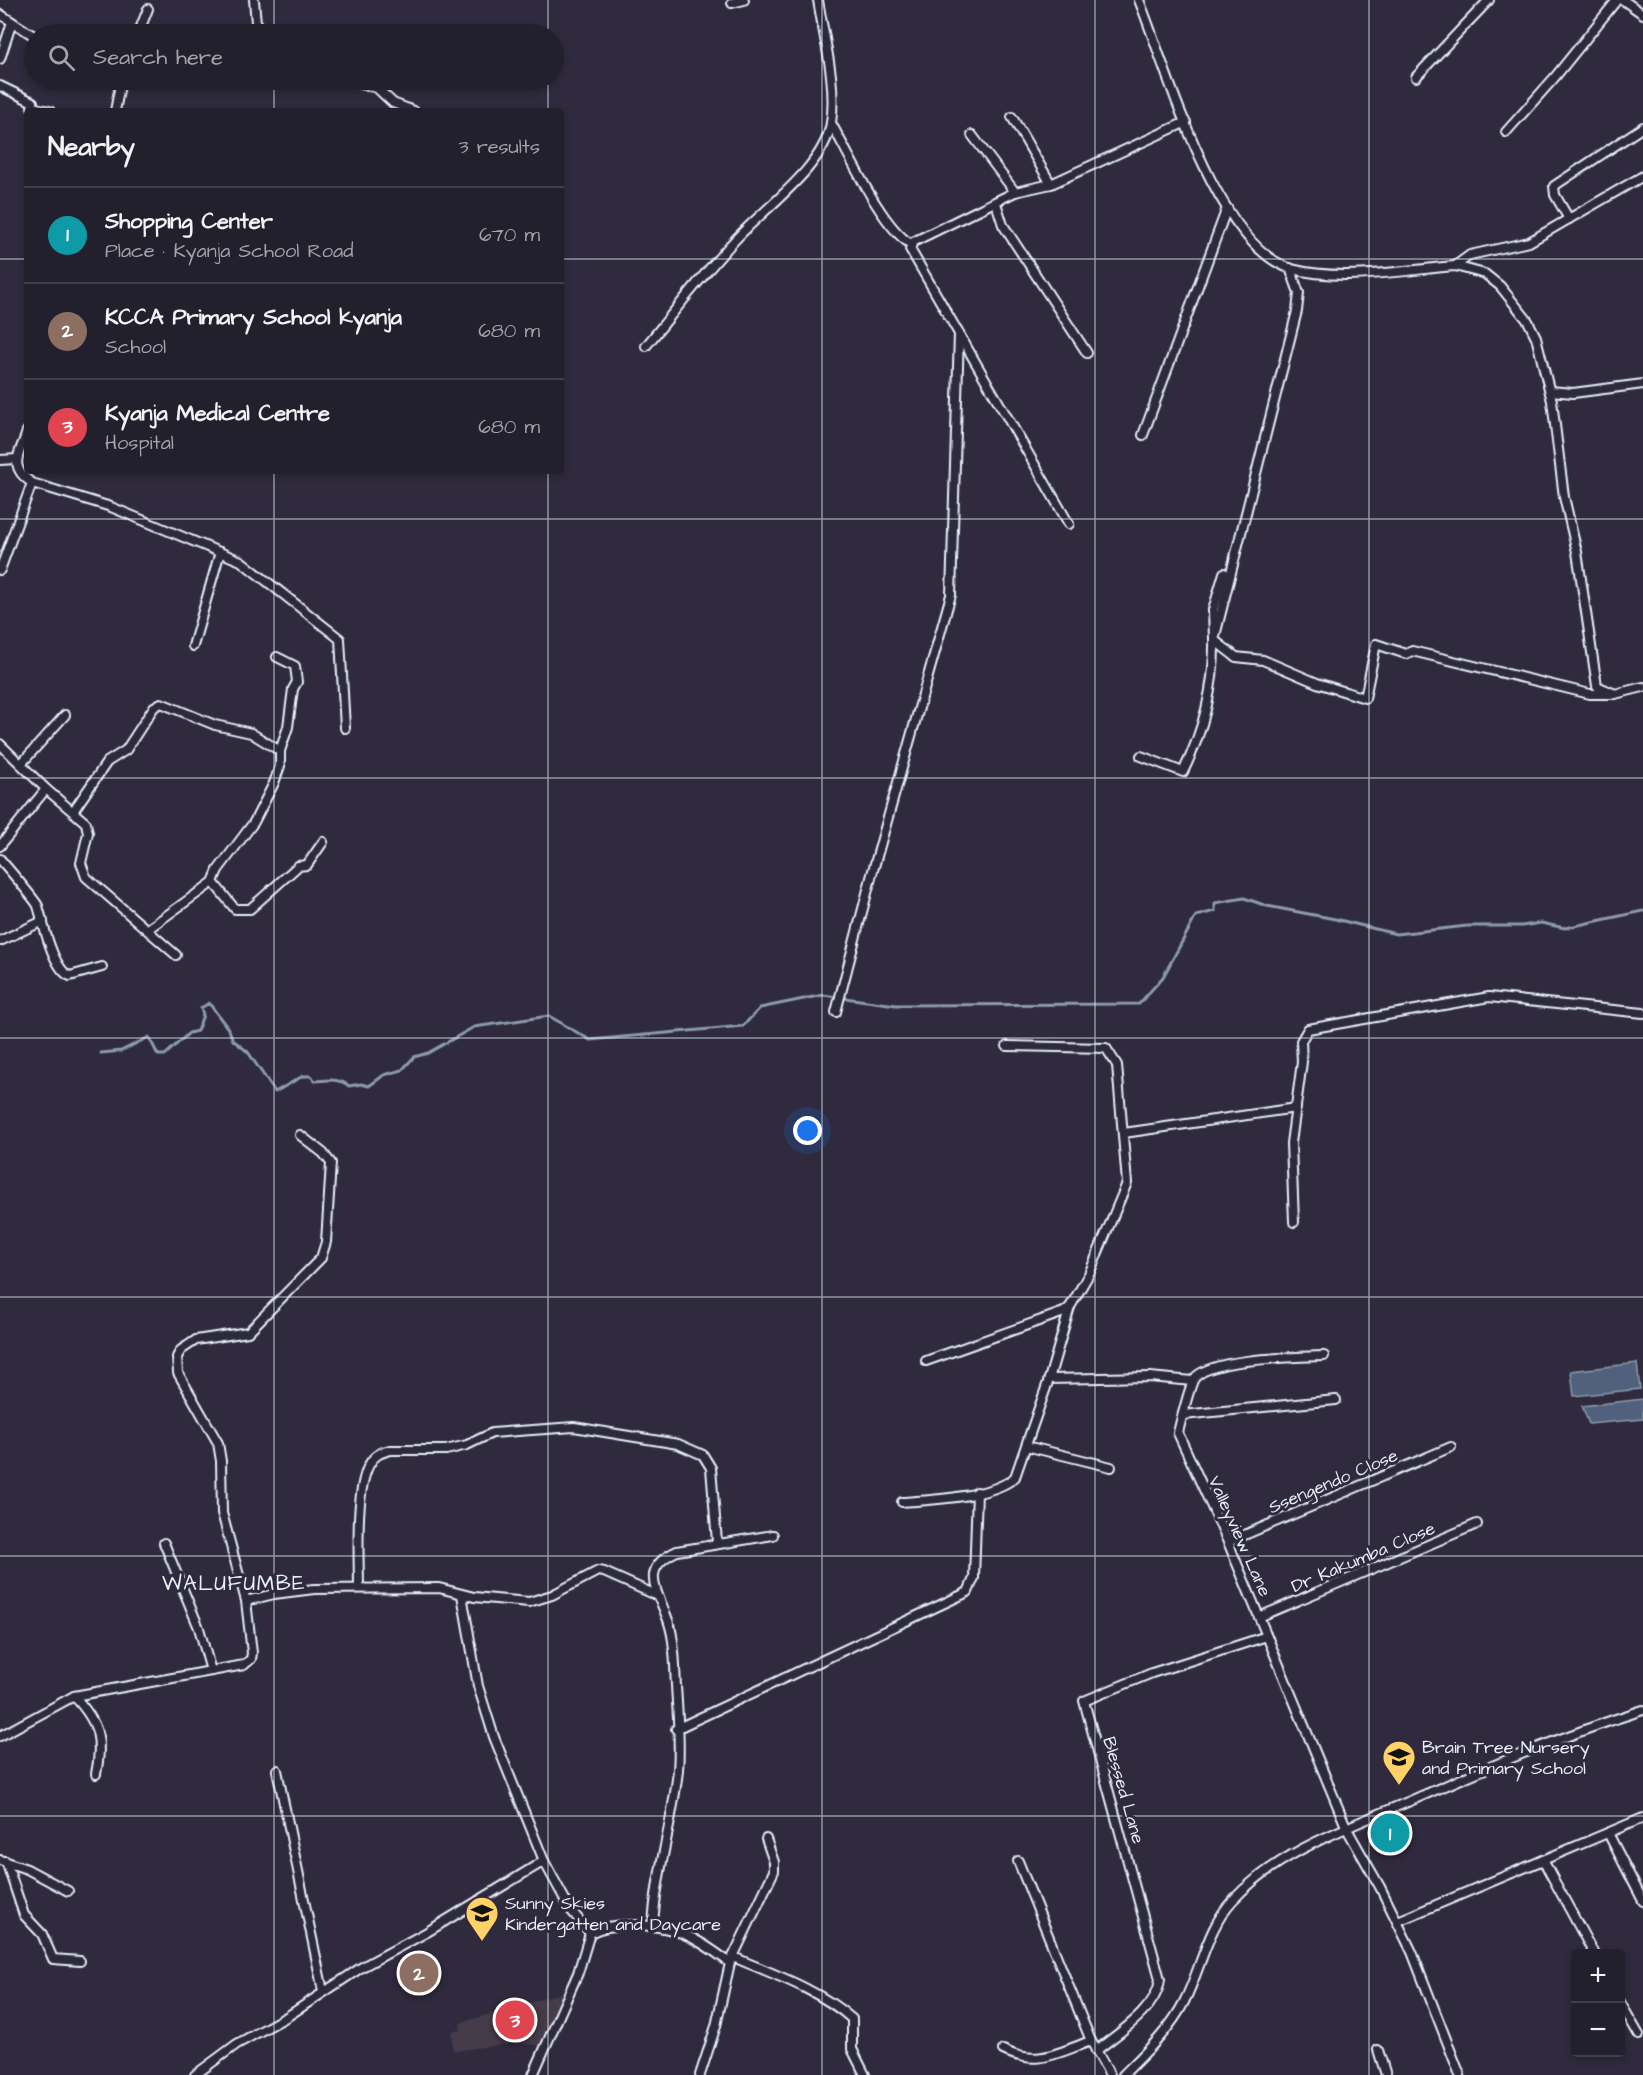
<!DOCTYPE html>
<meta charset="utf-8">
<style>
:root{--surface:#23202e;--page:#2b2836;--text:#f1f3f6;--muted:#a3a3aa;--line:#403e4a;--accent:#ffd166}
body{margin:0;font-family:"Architects Daughter",sans-serif;background:var(--page);color:var(--text)}
.controls{position:absolute;right:18px;bottom:18px;display:grid;overflow:hidden;border-radius:6px;box-shadow:0 3px 9px #0003}
.controls button{width:54px;height:54px;display:grid;place-items:center;padding:0;border:0;border-bottom:2px solid var(--line);background:var(--surface);color:var(--text);font:30px sans-serif}
.you{position:absolute;left:808px;top:1131px;width:21px;height:21px;margin:-15px;border:4px solid #fff;border-radius:50%;background:#1a73e8;box-shadow:0 0 0 9px #1a73e833}
.badge{display:grid;place-items:center;width:39px;height:39px;border-radius:50%;background:var(--accent);color:#fff;font-size:20px;font-weight:700}
.pin{position:absolute;translate:-50% -50%;border:3px solid #fff;box-shadow:0 2px 6px #0006}
.list{margin:0;padding:0;list-style:none}
h2{display:flex;justify-content:space-between;align-items:center;height:78px;margin:0;padding:0 24px;font-size:26px}
h2 small{font-size:20px;font-weight:400;color:var(--muted)}
.list li{display:grid;grid-template-columns:39px 1fr auto;gap:18px;align-items:center;box-sizing:border-box;height:96px;padding:0 24px;border-top:2px solid var(--line)}
.list b{display:block;font-size:22px;white-space:nowrap}
.list p{margin:0;font-size:20px;white-space:nowrap;color:var(--muted)}
.list em{font-size:20px;font-style:normal;color:var(--muted)}
.icon{flex:none;width:33px;height:33px;fill:none;stroke:currentColor;stroke-width:2;stroke-linecap:round;stroke-linejoin:round}
.map{position:relative;flex:none;width:1643px;height:2075px;overflow:hidden}
.search{position:absolute;background:var(--surface);box-shadow:0 3px 9px #0003;left:24px;top:24px;width:540px;height:66px;display:flex;align-items:center;gap:15px;box-sizing:border-box;padding:0 21px;border-radius:33px;color:var(--muted);font-size:22px}
.panel{position:absolute;background:var(--surface);box-shadow:0 3px 9px #0003;left:24px;top:108px;width:540px;height:366px;border-radius:6px}
.map>svg:first-child{display:block}
</style>
<div class="map">
<svg width="1643" height="2075" viewBox="0 0 1643 2075">
<rect width="100%" height="100%" fill="#2f2a3d"/>
<filter id="ink" filterUnits="userSpaceOnUse"><feTurbulence type="fractalNoise" baseFrequency=".0167" numOctaves="2"/><feDisplacementMap in="SourceGraphic" scale="12" xChannelSelector="R" yChannelSelector="G"/><feConvolveMatrix kernelMatrix="1 2 1 2 8 2 1 2 1" color-interpolation-filters="sRGB"/></filter>
<g filter="url(#ink)">
<path fill="#443a48" d="M567 1991 544 2046 517 2043 453 2051 451 2031 461 2030 460 2023Z"/>
<g fill="#51617b" stroke="#8d9bad" stroke-width="1.5">
<path d="M1637 1363 1640 1389 1574 1396 1571 1371Z"/>
<path d="M1643 1399V1419L1589 1424 1582 1406Z"/>
</g>
<g fill="none" stroke-linecap="round" stroke-linejoin="round">
<path stroke="#8d9bad" stroke-width="3" d="M101 1053 121 1051 149 1037 158 1055H165L189 1033 197 1031 203 1015 201 1008 209 1003 229 1030 233 1040 248 1052 275 1092 303 1076H311L315 1081C327 1080 339 1078 349 1086L361 1084 369 1086 384 1075 402 1070 414 1057 428 1053 474 1027 549 1016 590 1040 743 1026 760 1008 823 995 896 1005 1139 1004 1163 977 1196 916 1215 911V903L1244 898 1267 906 1335 919 1396 934 1467 926H1522L1541 923 1565 928 1643 911"/>
<defs>
<g id="minor">
<path d="M254 0 257 34"/>
<path d="M1139 0C1167 69 1216 247 1292 269 1341 282 1405 270 1455 266L1485 274 1500 286 1528 321 1536 337 1552 401 1564 497 1577 552 1597 686 1615 694"/>
<path d="M1623 0 1643 14"/>
<path d="M732 3 744 0"/>
<path d="M0 14 34 36"/>
<path d="M138 34 148 9"/>
<path d="M0 59 12 22"/>
<path d="M1416 77 1489 0"/>
<path d="M343 80 377 88 393 103 414 111"/>
<path d="M0 86 33 102"/>
<path d="M32 107 50 111"/>
<path d="M115 111 121 80"/>
<path d="M1012 117 1051 184"/>
<path d="M831 123C849 154 882 228 911 244"/>
<path d="M1506 132 1555 77 1617 0"/>
<path d="M972 135 1015 192 913 242 910 249 1069 524"/>
<path d="M1015 192 1051 184 1186 122"/>
<path d="M996 203 1003 225 1087 353"/>
<path d="M1569 219 1555 195 1554 186 1643 127"/>
<path d="M1455 266 1470 255 1529 242 1643 176"/>
<path d="M646 346C675 311 703 274 734 241 764 208 824 168 831 123 837 83 824 39 818 0"/>
<path d="M1550 391 1573 393 1643 384"/>
<path d="M27 431C22 452 5 465 32 483L111 507 241 561 340 639 345 728"/>
<path d="M1143 435 1227 208"/>
<path d="M0 460 17 459"/>
<path d="M0 570 32 483"/>
<path d="M1224 573 1213 610 1214 640 1236 657 1263 660 1317 683 1365 698 1376 644 1406 654 1412 651 1590 694H1615L1643 687"/>
<path d="M193 646 220 552"/>
<path d="M0 744 46 789 86 823 88 833 81 863 86 877 176 955"/>
<path d="M1141 756 1183 772C1203 732 1215 685 1214 640L1297 311 1299 293 1290 268"/>
<path d="M21 764 65 715"/>
<path d="M74 810 107 762 126 750 154 707 161 703 215 725 251 733 280 751"/>
<path d="M0 846 46 789"/>
<path d="M0 859C6 866 36 901 38 906 43 922 53 970 70 976L102 967"/>
<path d="M213 882 235 909H250L298 866 307 865 323 842"/>
<path d="M148 929 213 882 218 870 254 822 274 783 280 766V751L288 727 293 689 297 682 295 666 277 657"/>
<path d="M0 941 43 921"/>
<path d="M836 1012 872 874 951 595 959 334"/>
<path d="M1124 1133 1296 1108"/>
<path d="M1294 1222 1291 1143 1302 1062 1301 1041 1308 1029 1489 997 1643 1013"/>
<path d="M1324 1356C1299 1357 1208 1358 1194 1379 1190 1385 1180 1424 1178 1433L1228 1542 1347 1829 1380 1887 1412 1952 1460 2075"/>
<path d="M926 1361 1064 1312 1070 1307"/>
<path d="M1049 1379 1150 1377 1192 1381"/>
<path d="M1183 1415 1336 1400"/>
<path d="M1026 1446 1111 1467"/>
<path d="M902 1502C931 1500 994 1497 1015 1477L1049 1379 1070 1307 1089 1274 1127 1183 1117 1065 1106 1048 1007 1046"/>
<path d="M1228 1542 1451 1447"/>
<path d="M164 1543 199 1628 211 1671"/>
<path d="M359 1588C359 1557 355 1491 369 1465 374 1455 381 1452 391 1450H446L467 1445 492 1433 574 1427 678 1444 703 1455 711 1468 717 1542"/>
<path d="M462 1595 478 1686 494 1737 544 1861 570 1909 590 1933"/>
<path d="M246 1601 222 1513 221 1461 218 1443 178 1373 177 1357 181 1350 196 1340 248 1332 321 1258 326 1242 331 1163 323 1153 300 1135"/>
<path d="M1259 1617 1477 1524"/>
<path d="M74 1696C99 1723 103 1739 96 1774"/>
<path d="M676 1729 968 1592 974 1578 977 1492"/>
<path d="M0 1736 74 1696 244 1665 251 1659 252 1653 246 1601 274 1594 314 1589 439 1588 474 1597 529 1602 552 1595 598 1571 604 1572 656 1595"/>
<path d="M277 1770 323 1991"/>
<path d="M1608 1833 1643 1901"/>
<path d="M0 1860 27 1869 68 1891"/>
<path d="M1543 1860 1594 1954"/>
<path d="M6 1861 24 1915 42 1934 53 1959 80 1961"/>
<path d="M1018 1861 1091 2041 1110 2075"/>
<path d="M1398 1921 1643 1818"/>
<path d="M653 1925C656 1872 673 1822 678 1770 681 1736 676 1699 675 1665 674 1648 673 1631 666 1615 656 1588 640 1568 677 1551L773 1535"/>
<path d="M733 1957C773 1974 820 1990 852 2019V2049L865 2075"/>
<path d="M731 1961 774 1871V1862L766 1839"/>
<path d="M1620 2002 1639 2035"/>
<path d="M1003 2050C1038 2067 1056 2053 1091 2041"/>
<path d="M1378 2050 1386 2075"/>
<path d="M1096 2051C1118 2033 1157 2010 1160 1979L1084 1701 1152 1673 1267 1636"/>
<path d="M195 2075 237 2044 288 2016 362 1967 427 1932 544 1861"/>
<path d="M533 2075 578 1973 590 1933C601 1927 613 1926 626 1925 673 1924 693 1935 730 1963L716 2026 700 2075"/>
<path d="M1123 2075C1145 2053 1170 2030 1184 2002 1201 1969 1207 1928 1233 1900 1279 1851 1349 1827 1410 1801 1486 1768 1564 1735 1643 1710"/>
</g>
</defs>
<use href="#minor" stroke="#e8f1f8" stroke-width="12"/>
<use href="#minor" stroke="#2f2a3d" stroke-width="8"/>
</g>
</g>
<path fill="none" stroke="#e8f1f8" stroke-width="1.5" stroke-opacity="0.55" d="M274 0V34M548 0V34M822 0V2075M1095 0V2075M1369 0V2075M274 80V111M548 80V111M0 259H27M561 259H1643M274 471V2075M548 471V2075M0 519H1643M0 778H1643M0 1038H1643M0 1297H1643M0 1556H1643M0 1816H1643"/>
<defs>
<symbol id="school-pin" viewBox="-11 -11 22 30"><path d="M0 17L-7.5 6A9.5 9.5 0 1 1 7.5 6Z" fill="#ffd166" stroke="#2f2a3d"/><path d="M0-5L7-2L0 1L-7-2ZM-4 1L0 2.5L4 1V4Q0 6-4 4Z" fill="#111"/></symbol>
</defs>
<g fill-rule="evenodd">
<use href="#school-pin" x="1380" y="1738" width="38" height="52"/>
<use href="#school-pin" x="463" y="1894" width="38" height="52"/>
</g>
<g text-anchor="middle" stroke-width="6" stroke-linejoin="round" paint-order="stroke">
<g font-size="18" fill="#e8f1f8" stroke="#2f2a3d">
<text transform="translate(1333 1481) rotate(-23)" y="6">Ssengendo Close</text>
<text transform="translate(1240 1536) rotate(66)" y="6">Valleyview Lane</text>
<text transform="translate(1363 1557) rotate(-23)" y="6">Dr Kakumba Close</text>
<text transform="translate(1124 1790) rotate(74)" y="6">Blessed Lane</text>
</g>
<g font-size="18" fill="#e8f1f8" stroke="#2f2a3d" text-anchor="start">
<text x="1422" y="1753">Brain Tree Nursery<tspan x="1422" dy="21">and Primary School</tspan></text>
<text x="505" y="1909">Sunny Skies<tspan x="505" dy="21">Kindergatten and Daycare</tspan></text>
</g>
<g font-size="21" letter-spacing="1.5" fill="#e8f1f8" stroke="#2f2a3d">
<text x="234" y="1590">WALUFUMBE</text>
</g>
</g>
</svg>
<div class="controls">
<button>+</button>
<button>−</button>
</div>
<div class="you"></div>
<div class="pin badge" style="left:1390px;top:1833px;background:#0f9aa8">1</div>
<div class="pin badge" style="left:419px;top:1973px;background:#8d6e63">2</div>
<div class="pin badge" style="left:515px;top:2020px;background:#e0444e">3</div>
<div class="search"><svg class="icon" aria-label="search" viewBox="0 0 24 24"><circle cx="10" cy="10" r="6"/><path d="M15 15l6 6"/></svg>Search here</div>
<section class="panel">
<h2>Nearby<small>3 results</small></h2>
<ul class="list">
<li><span class="badge" style="background:#0f9aa8">1</span><div><b>Shopping Center</b><p>Place · Kyanja School Road</p></div><em>670 m</em></li>
<li><span class="badge" style="background:#8d6e63">2</span><div><b>KCCA Primary School kyanja</b><p>School</p></div><em>680 m</em></li>
<li><span class="badge" style="background:#e0444e">3</span><div><b>Kyanja Medical Centre</b><p>Hospital</p></div><em>680 m</em></li>
</ul>
</section>
</div>
